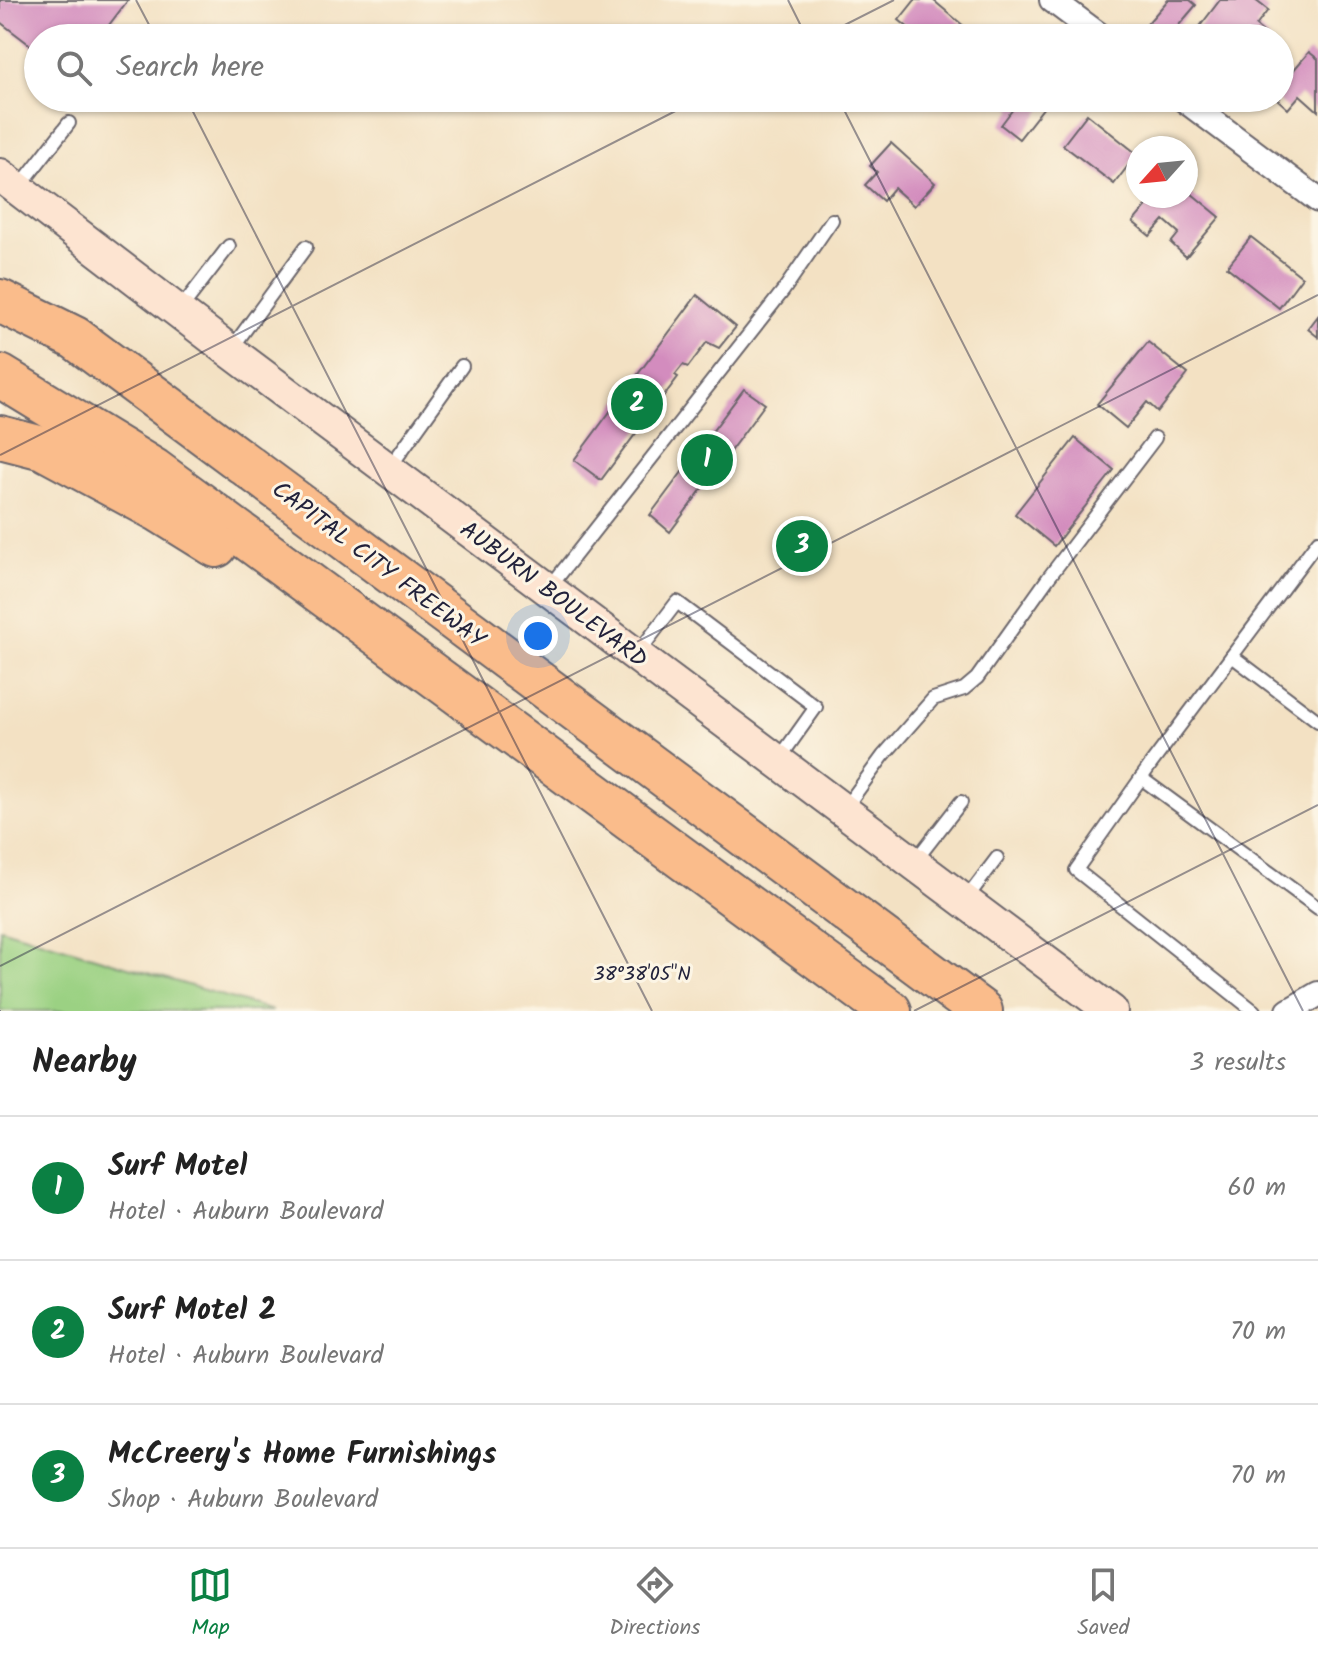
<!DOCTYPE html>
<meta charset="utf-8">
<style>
:root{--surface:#fff;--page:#f6f6f6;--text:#222;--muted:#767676;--line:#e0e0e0;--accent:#0b8043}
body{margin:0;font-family:Kalam,sans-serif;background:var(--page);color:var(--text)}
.compass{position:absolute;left:1126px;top:136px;width:72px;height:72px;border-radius:50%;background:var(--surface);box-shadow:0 2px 6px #0004;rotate:243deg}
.you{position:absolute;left:538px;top:636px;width:28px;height:28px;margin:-20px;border:6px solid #fff;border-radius:50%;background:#1a73e8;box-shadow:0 0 0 12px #1a73e833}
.badge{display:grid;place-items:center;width:52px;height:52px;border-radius:50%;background:var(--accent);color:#fff;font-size:26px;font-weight:700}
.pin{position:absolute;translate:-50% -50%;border:4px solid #fff;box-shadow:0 2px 8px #0006}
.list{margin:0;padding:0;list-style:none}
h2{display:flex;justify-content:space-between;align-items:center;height:104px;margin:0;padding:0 32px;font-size:34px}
h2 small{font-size:26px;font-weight:400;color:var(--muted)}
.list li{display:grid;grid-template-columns:52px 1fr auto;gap:24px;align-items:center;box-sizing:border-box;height:144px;padding:0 32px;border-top:2px solid var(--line)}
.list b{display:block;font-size:30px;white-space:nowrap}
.list p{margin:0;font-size:26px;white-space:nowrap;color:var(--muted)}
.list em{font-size:26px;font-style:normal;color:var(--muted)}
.icon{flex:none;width:44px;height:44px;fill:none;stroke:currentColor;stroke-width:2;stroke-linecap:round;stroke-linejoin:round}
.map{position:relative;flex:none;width:1318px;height:1011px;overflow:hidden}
.search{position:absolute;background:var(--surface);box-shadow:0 2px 6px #0004;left:24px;right:24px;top:24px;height:88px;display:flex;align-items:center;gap:20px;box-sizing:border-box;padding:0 28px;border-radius:44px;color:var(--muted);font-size:30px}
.sheet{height:536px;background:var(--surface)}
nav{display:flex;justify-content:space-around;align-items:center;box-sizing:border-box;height:112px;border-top:2px solid var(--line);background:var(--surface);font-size:22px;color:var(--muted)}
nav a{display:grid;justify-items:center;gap:4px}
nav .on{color:var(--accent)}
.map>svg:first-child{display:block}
</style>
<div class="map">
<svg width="1318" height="1011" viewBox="0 0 1318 1011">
<rect width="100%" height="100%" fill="#fcf5e5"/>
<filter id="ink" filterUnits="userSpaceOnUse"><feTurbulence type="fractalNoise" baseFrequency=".0125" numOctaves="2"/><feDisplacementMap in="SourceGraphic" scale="16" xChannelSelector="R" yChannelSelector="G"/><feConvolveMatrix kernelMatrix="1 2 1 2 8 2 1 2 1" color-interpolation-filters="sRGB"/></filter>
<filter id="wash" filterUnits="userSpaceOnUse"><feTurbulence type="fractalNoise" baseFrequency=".006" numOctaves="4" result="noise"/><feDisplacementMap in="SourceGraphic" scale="32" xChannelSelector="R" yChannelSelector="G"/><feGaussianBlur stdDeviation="1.8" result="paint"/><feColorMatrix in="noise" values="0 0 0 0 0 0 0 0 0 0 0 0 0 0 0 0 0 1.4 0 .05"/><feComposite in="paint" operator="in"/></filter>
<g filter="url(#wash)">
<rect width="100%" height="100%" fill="#f3e1c3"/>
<path fill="#9bd183" stroke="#5e7a5f" stroke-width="2" d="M0 928 273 1011H0Z"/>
<g id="blocks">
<g fill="#d38cbe">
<path d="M0 0H128L99 38H38V51L0 22Z"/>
<path d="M915 0H933L971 32 966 38H921L899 20Z"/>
<path d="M1168 0H1190L1196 5 1168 38H1164L1147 24Z"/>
<path d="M1220 0H1255L1268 10 1256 26 1270 38H1199L1194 34Z"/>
<path d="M1309 52 1318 59V111L1300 95 1288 109 1276 98H1280V86Z"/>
<path d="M999 98H1051L1019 139 1001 125 1013 109Z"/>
<path d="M1087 114 1137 154 1114 184 1063 145Z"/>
<path d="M891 143 935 183 914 206 894 188 883 201 865 185 877 172 870 166Z"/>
<path d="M1186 189 1220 217 1186 257 1171 243 1179 233 1164 220 1150 236 1133 222 1155 196H1186Z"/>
<path d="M1251 237 1302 277 1279 308 1227 267Z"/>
<path d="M697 295 736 327 719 348 707 342 688 367 683 365 675 375 678 377 601 480 574 460Z"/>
<path d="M1318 316V337L1308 329Z"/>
<path d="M1148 342 1188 374 1158 412 1147 402 1126 428 1097 404Z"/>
<path d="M744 389 765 404 670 532 650 515Z"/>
<path d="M1075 438 1114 470 1054 546 1015 514Z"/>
</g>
</g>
</g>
<g filter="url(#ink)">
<use href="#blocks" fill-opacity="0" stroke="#6b656b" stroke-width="2"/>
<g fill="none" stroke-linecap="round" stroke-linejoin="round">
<defs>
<g id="service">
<path d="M20 186 69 123"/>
<path d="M179 311 229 246"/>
<path d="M232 348 306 247"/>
<path d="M390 467 462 366"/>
<path d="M550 587 783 291 832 220"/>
<path d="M638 653 677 602 816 707 779 759"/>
<path d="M1232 656 1318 721"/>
<path d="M1141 778 1318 908"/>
<path d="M845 808 883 756 933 699 964 689 977 678 1049 577 1155 438"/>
<path d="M915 861 961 802"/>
<path d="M966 899 997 858"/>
<path d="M1254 1011 1076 870 1151 764 1318 541"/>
</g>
<g id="minor">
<path d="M1052 0 1103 38"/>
<path d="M1182 98 1318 200"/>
<path d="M1289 1011 1318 994"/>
</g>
<path id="secondary" d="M0 175 230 351 1111 1011"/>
<g id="motorway">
<path d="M0 301 75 338 981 1011"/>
<path d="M0 376 154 470 890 1011"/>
<path d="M0 437 43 448 158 510 216 546"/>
</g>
</defs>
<use href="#service" stroke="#6b656b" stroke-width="16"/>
<use href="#minor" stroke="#6b656b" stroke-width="28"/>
<use href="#secondary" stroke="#6b656b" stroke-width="36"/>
<use href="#motorway" stroke="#6b656b" stroke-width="46"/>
<use href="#service" stroke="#fff" stroke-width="12"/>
<use href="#minor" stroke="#fff" stroke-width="24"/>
<use href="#secondary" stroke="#fde4d1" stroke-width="32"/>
<use href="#motorway" stroke="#fabc8b" stroke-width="42"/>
</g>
</g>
<path fill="none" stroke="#22223b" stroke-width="2" stroke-opacity="0.45" d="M136 0 156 38M788 0 807 38M819 38 894 0M186 98 652 1011M838 98 1303 1011M0 455 701 98M0 966 1318 295M0 1010V1011M914 1011 1318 805"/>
<g text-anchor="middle" stroke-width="6" stroke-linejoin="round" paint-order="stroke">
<g font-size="24" fill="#22223b" stroke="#fcf5e5">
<text transform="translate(379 564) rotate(37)" y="8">CAPITAL CITY FREEWAY</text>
<text transform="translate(554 594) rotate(37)" y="8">AUBURN BOULEVARD</text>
</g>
</g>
<g font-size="20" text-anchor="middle" fill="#22223b" stroke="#fcf5e5" stroke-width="6" stroke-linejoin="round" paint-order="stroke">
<text x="642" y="980">38°38'05"N</text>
</g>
</svg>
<svg class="compass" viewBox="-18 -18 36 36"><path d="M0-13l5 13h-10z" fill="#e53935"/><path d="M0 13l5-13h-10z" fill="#767676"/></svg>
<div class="you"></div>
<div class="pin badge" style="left:707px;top:460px">1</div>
<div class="pin badge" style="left:637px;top:404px">2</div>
<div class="pin badge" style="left:802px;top:546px">3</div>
<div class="search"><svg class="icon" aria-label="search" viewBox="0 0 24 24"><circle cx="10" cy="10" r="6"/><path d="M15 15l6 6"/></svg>Search here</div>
</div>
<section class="sheet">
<h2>Nearby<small>3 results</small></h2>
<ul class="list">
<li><span class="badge">1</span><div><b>Surf Motel</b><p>Hotel · Auburn Boulevard</p></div><em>60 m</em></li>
<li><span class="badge">2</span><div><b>Surf Motel 2</b><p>Hotel · Auburn Boulevard</p></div><em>70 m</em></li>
<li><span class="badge">3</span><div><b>McCreery's Home Furnishings</b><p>Shop · Auburn Boulevard</p></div><em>70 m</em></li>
</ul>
</section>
<nav>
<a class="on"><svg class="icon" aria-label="map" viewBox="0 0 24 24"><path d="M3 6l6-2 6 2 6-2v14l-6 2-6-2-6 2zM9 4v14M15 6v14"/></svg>Map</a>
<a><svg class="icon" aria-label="directions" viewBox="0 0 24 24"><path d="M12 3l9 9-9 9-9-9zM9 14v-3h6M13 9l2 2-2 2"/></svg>Directions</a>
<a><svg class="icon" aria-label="saved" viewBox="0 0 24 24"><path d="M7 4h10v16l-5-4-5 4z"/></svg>Saved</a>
</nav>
